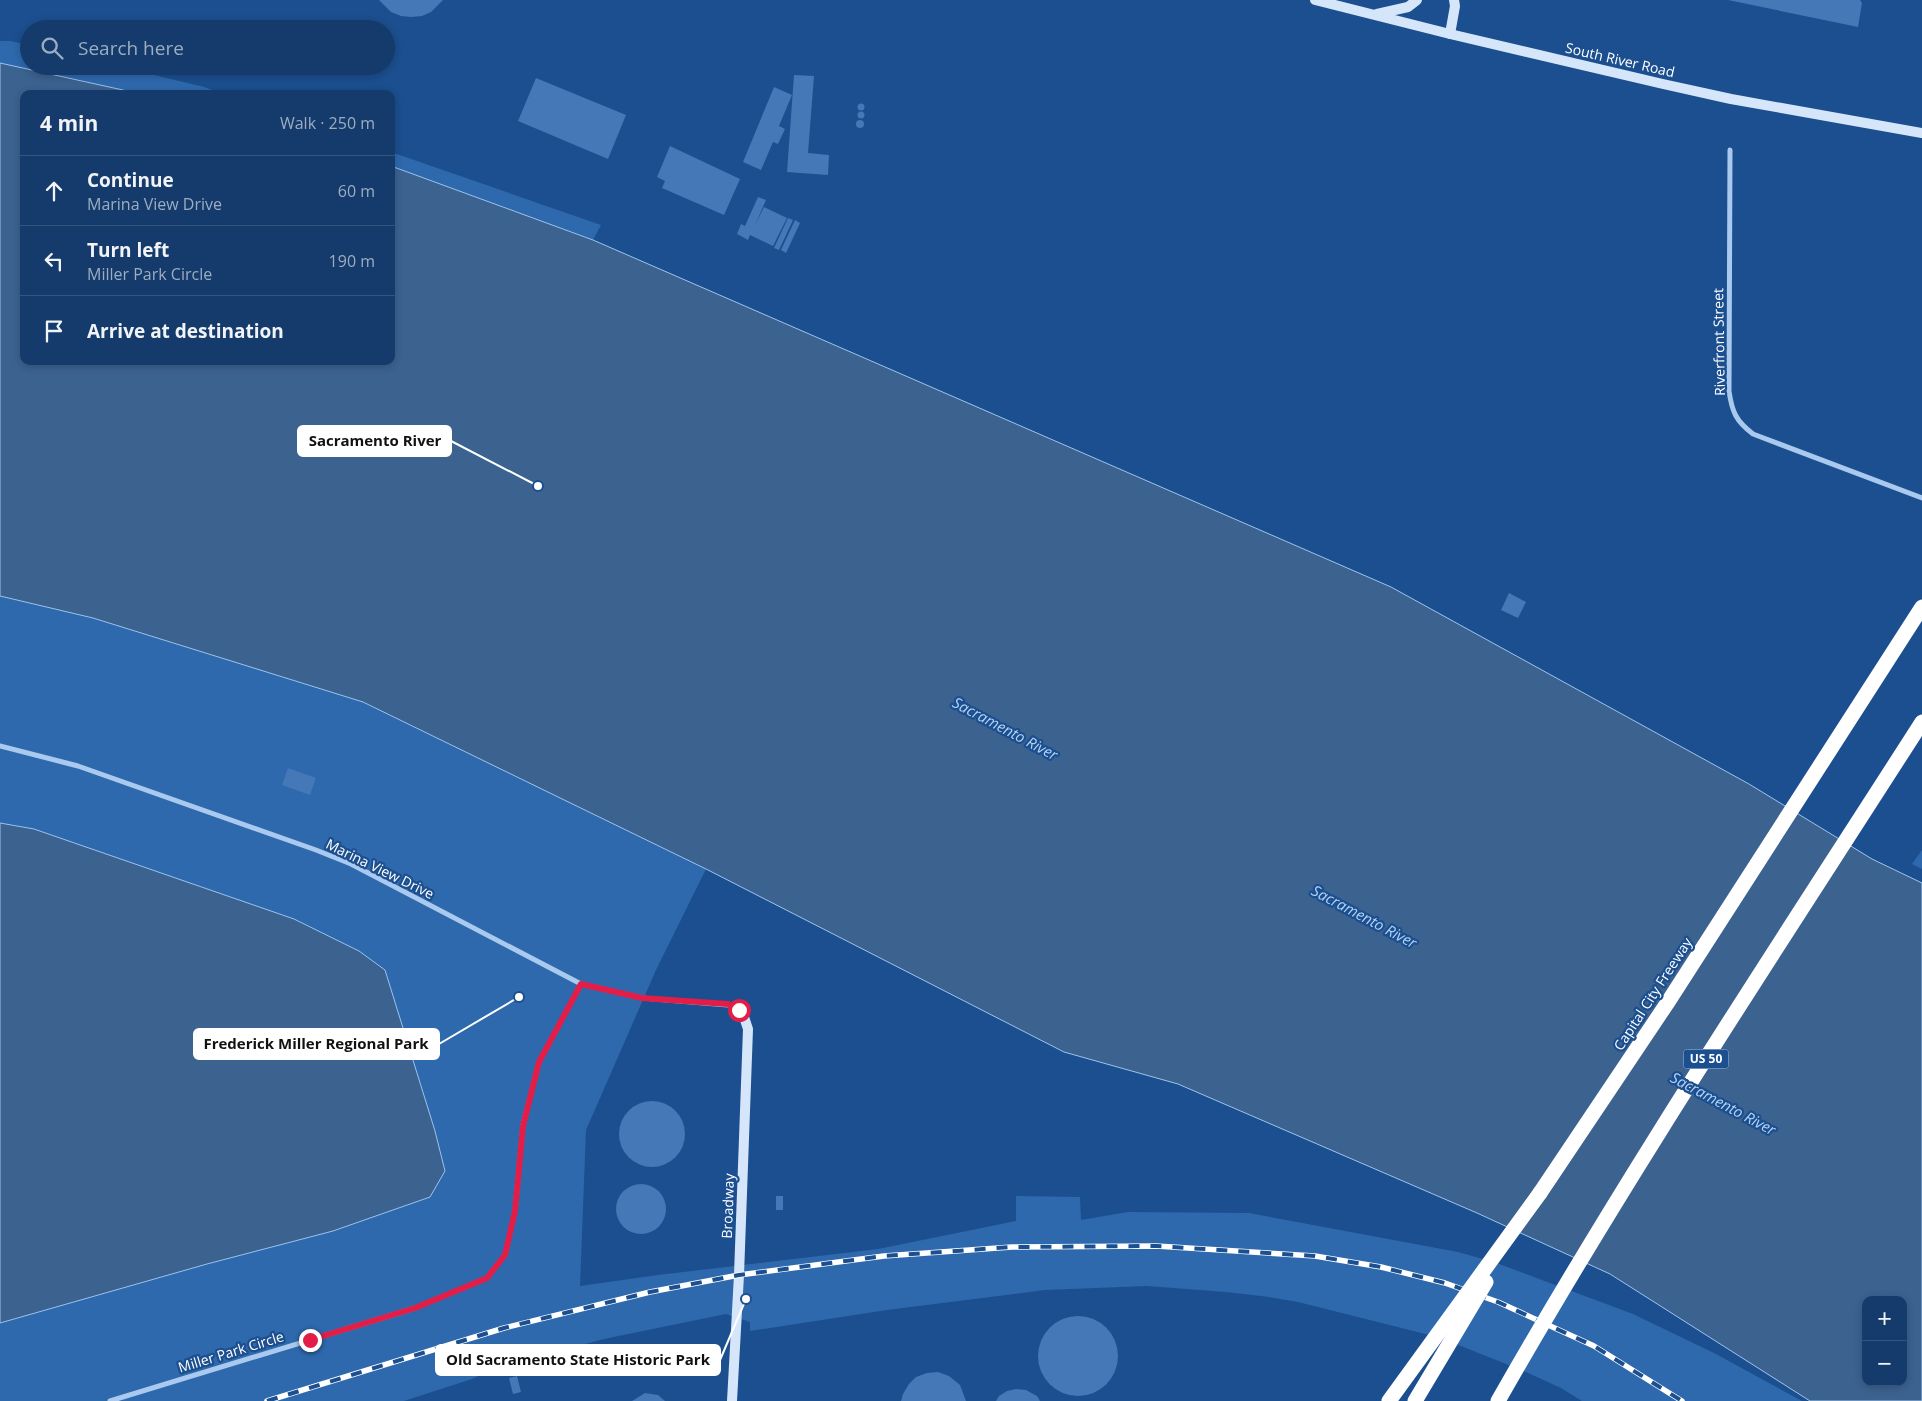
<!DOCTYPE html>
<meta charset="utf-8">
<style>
:root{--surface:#143b6b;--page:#1d4271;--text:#f1f3f6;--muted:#9dadc1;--line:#33557e}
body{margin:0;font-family:"Open Sans",sans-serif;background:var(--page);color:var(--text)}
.controls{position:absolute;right:15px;bottom:15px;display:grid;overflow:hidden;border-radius:10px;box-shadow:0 2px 8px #0003}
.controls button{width:45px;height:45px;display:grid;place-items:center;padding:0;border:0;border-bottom:1px solid var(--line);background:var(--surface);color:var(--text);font:25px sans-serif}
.stop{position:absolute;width:15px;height:15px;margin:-11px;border:4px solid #e11d48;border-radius:50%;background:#fff}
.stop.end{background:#e11d48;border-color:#fff;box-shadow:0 1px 5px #0008}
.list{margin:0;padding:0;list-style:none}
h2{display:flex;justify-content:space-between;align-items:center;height:65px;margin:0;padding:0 20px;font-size:21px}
h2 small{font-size:16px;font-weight:400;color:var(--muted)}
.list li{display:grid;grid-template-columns:32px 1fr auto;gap:15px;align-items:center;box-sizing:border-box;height:70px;padding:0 20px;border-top:1px solid var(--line)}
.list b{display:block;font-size:19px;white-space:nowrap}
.list p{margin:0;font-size:16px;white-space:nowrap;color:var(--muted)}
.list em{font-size:16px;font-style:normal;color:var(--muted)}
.icon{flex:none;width:28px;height:28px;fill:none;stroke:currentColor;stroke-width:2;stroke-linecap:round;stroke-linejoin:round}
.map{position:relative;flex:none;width:1922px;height:1401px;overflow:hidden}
.search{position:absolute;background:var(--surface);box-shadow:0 2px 8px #0003;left:20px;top:20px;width:375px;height:55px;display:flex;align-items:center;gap:12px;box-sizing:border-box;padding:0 18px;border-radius:28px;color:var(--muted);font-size:19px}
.panel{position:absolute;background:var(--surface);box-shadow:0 2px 8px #0003;left:20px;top:90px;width:375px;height:275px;border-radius:10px}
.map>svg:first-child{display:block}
</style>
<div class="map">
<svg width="1922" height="1401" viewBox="0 0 1922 1401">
<rect width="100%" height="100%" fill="#1b4f8f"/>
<g fill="#2e69ad">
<path d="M0 41H10L29 45V66H117L204 87 223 94H141L0 63Z"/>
<path d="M391 152 601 225 593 240 391 166Z"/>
<path d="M0 596 93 618 363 702 706 869 656 970 586 1130 580 1286 658 1275 878 1249 1016 1221V1196L1080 1197 1081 1220 1128 1212 1249 1213 1458 1252 1494 1262 1633 1314 1716 1354 1802 1401H1582L1561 1388 1526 1372 1441 1338 1298 1302 1269 1297 1226 1292 1147 1286 1045 1290 887 1310 750 1331V1322L726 1314 604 1339 518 1362 490 1370 472 1379 404 1401H0V1323L207 1264 333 1231 430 1197 445 1171 435 1131 385 970 359 951 294 919 34 829 0 823Z"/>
<path d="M1922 850V869L1912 864Z"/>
</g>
<g fill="#3c6290" stroke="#9cc4f0" fill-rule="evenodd">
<path d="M0 63 141 94H24V361H391V166L593 240 1391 587 1749 784 1872 859 1922 883V1401H1810L1610 1274 1477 1213 1178 1084 1064 1052 706 869 363 702 93 618 0 596ZM1866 1300H1903V1382H1866Z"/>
<path d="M0 823 34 829 294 919 359 951 385 970 435 1131 445 1171 430 1197 333 1231 207 1264 0 1323Z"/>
</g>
<g fill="#4478b7">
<path d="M379 0H443L431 12 422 16 411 17 401 16 391 12Z"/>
<path d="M1728 0H1860L1862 3 1858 27Z"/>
<path d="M794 75 814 76 808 153 829 155 828 175 787 172Z"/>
<path d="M536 78 626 115 608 159 518 121Z"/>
<path d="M774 87 792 95 779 126 785 129 778 144 773 142 761 170 743 162Z"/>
<circle cx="861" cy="107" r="3.5"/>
<circle cx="861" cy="115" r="3.5"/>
<circle cx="860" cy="124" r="4"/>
<path d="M670 146 740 179 724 215 662 188 665 181 657 177Z"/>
<path d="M758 197 766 200 755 225 764 207 787 218 773 246 750 235 748 240 737 234 741 224 745 226Z"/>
<path d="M788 218 793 220 779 250 774 248Z"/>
<path d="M795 220 800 223 786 253 781 250Z"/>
<path d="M1509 593 1526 602 1518 618 1501 610Z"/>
<path d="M288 768 316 778 310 795 282 785Z"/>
<circle cx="652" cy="1134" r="33"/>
<circle cx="641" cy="1209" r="25"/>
<rect x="776" y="1196" width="7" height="14"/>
<circle cx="1078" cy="1356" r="40"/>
<path d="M938 1372 949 1376 960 1385 966 1401H901L903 1394 909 1384 916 1377 927 1373Z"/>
<path d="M517 1376 521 1392 513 1394 509 1378Z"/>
<path d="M1016 1389 1026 1390 1037 1396 1040 1401H996L999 1396 1007 1391Z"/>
<path d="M645 1393 658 1395 665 1401H632Z"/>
</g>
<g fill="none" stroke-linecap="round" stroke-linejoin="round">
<g stroke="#a9c9ee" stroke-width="5">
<path d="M1730 150 1729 391C1732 412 1736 421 1753 434L1922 498"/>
<path d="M0 746 78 766 316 850 351 864 581 984 642 998 728 1005 734 1006 743 1014"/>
<path d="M110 1401 415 1308 487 1278 505 1255 515 1211 523 1125 539 1062 581 984"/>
</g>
<g stroke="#d6e6fa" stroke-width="10">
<path d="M1315 0 1450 34 1663 84 1731 99 1922 133"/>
<path d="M1377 14 1408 7 1417 0"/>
<path d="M1450 34 1455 6 1454 0"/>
<path d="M732 1401 739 1275 748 1029 743 1014"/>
</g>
<path stroke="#fff" stroke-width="15" d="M1540 1193 1668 1002 1922 607"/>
<defs>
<path id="rail" d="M267 1401 504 1328 650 1292 739 1275 884 1256 1012 1247 1156 1246 1315 1256 1381 1267 1445 1283 1498 1302 1594 1346 1682 1401"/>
</defs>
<use href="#rail" stroke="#fff" stroke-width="5.5"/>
<use href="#rail" stroke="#1b4f8f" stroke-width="4" stroke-dasharray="11" stroke-linecap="butt"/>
<g stroke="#fff" stroke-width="15">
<path d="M1389 1401 1540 1193"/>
<path d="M1415 1401 1486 1282"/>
<path d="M1498 1401C1630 1169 1778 947 1922 722"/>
</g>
</g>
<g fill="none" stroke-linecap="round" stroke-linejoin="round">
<path stroke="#e11d48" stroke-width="6" d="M310 1340 415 1308 487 1278 505 1255 515 1211 523 1126 539 1062 581 984 642 998 728 1004 739 1010"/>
</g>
<g text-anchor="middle" stroke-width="4.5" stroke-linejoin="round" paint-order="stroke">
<rect fill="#1b4f8f" stroke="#bbcadd" stroke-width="1" x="1683.5" y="1049.5" width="45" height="19" rx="4"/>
<g font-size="12" font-weight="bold" fill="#fff">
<text x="1706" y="1063">US 50</text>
</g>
<g font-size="14" fill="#fff" stroke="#1b4f8f">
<text transform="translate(1620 60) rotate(13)" y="5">South River Road</text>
<text transform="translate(1719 342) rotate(-91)" y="5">Riverfront Street</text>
<text transform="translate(380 869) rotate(26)" y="5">Marina View Drive</text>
<text transform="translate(1653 994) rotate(-57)" y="5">Capital City Freeway</text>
<text transform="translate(728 1206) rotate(-88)" y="5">Broadway</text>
<text transform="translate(231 1352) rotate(-17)" y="5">Miller Park Circle</text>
</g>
<g font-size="15" font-style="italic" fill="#b5d3f5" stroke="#1b4f8f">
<text transform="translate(1005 729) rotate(28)" y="5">Sacramento River</text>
<text transform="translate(1364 917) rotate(28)" y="5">Sacramento River</text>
<text transform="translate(1723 1104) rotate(28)" y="5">Sacramento River</text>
</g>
</g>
<path fill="none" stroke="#fff" stroke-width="2" d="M538 486L451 441M519 997L439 1044M746 1299L720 1360"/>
<g fill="#fff" stroke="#1b4f8f" stroke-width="2">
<circle cx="538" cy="486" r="5"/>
<circle cx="519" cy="997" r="5"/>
<circle cx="746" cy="1299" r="5"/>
</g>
<g fill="#fff" stroke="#fff" stroke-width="2">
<rect x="298" y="426" width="153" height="30" rx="5"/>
<rect x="194" y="1029" width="245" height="30" rx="5"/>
<rect x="436" y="1345" width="284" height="30" rx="5"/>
</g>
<g font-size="15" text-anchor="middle" font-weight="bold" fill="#111">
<text x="375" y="446">Sacramento River</text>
<text x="316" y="1049">Frederick Miller Regional Park</text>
<text x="578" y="1365">Old Sacramento State Historic Park</text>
</g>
</svg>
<div class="controls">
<button>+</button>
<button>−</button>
</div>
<div class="stop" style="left:739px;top:1010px"></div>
<div class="stop end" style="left:310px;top:1340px"></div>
<div class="search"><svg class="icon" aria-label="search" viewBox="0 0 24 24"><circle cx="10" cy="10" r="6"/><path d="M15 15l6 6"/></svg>Search here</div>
<section class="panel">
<h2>4 min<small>Walk · 250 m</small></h2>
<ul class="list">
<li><svg class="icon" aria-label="ahead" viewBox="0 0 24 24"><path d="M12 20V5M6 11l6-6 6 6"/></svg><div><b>Continue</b><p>Marina View Drive</p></div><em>60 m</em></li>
<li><svg class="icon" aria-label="left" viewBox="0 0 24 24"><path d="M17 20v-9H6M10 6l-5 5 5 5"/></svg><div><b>Turn left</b><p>Miller Park Circle</p></div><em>190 m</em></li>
<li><svg class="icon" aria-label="arrive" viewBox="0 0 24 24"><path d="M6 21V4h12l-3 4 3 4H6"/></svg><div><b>Arrive at destination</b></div></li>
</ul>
</section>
</div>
